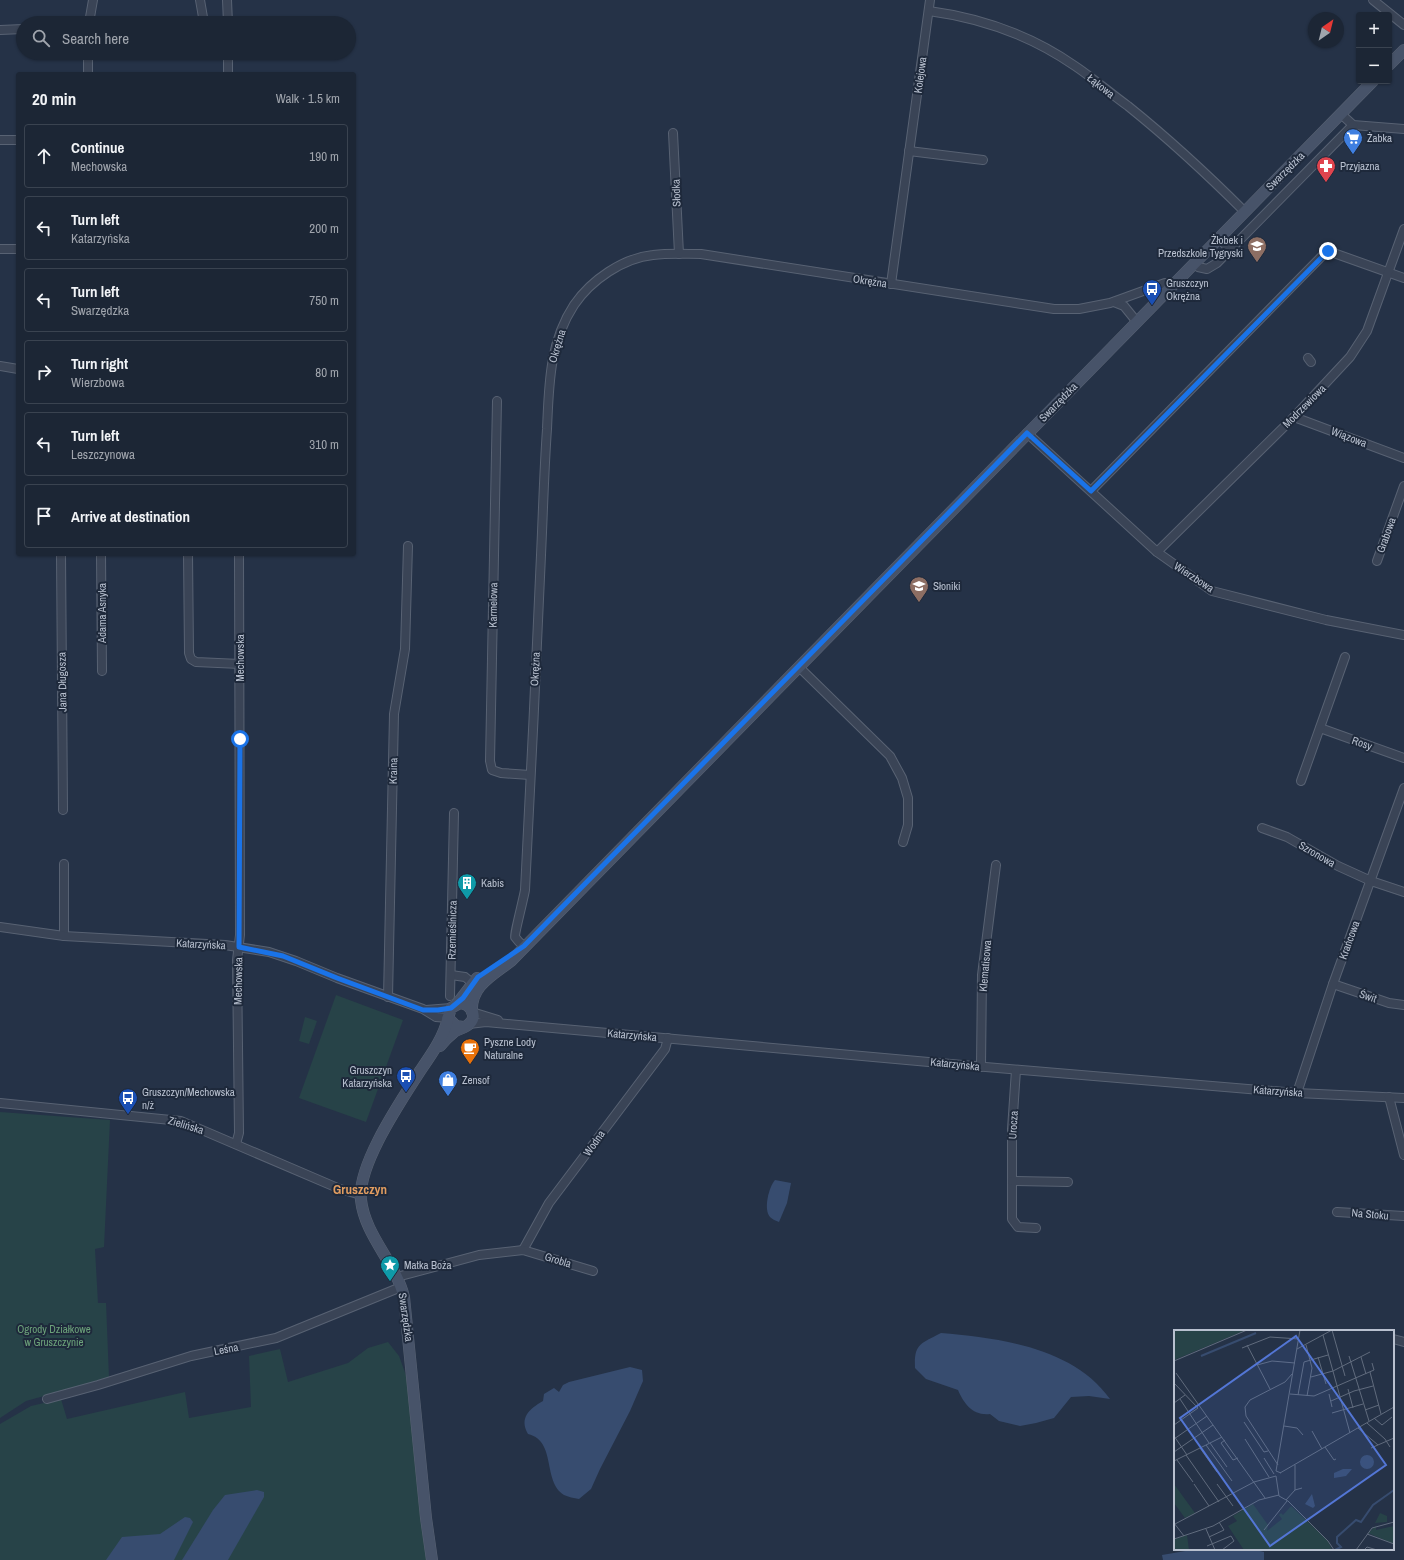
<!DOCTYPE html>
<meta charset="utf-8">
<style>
:root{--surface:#1c2635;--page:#293241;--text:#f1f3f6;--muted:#a0a5ad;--line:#3a4350}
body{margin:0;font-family:"Archivo Narrow",sans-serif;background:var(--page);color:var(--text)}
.controls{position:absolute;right:12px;top:12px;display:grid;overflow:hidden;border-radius:4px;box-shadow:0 1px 3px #0004}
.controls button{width:36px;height:36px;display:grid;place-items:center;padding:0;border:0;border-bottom:1px solid var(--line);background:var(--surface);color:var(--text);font:20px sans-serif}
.compass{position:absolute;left:1308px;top:12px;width:36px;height:36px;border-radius:50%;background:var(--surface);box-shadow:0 1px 3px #0004;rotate:35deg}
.stop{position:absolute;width:12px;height:12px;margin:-9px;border:3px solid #1a73e8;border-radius:50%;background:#fff}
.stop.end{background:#1a73e8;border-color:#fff;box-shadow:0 1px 4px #0008}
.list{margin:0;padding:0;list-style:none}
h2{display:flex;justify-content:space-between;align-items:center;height:52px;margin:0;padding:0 16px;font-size:17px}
h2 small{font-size:13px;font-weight:400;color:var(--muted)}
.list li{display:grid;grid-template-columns:26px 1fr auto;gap:12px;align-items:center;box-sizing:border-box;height:64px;margin:0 8px 8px;padding:0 8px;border:1px solid var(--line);border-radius:4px}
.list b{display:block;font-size:15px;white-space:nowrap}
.list p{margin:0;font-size:13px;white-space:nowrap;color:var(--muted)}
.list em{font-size:13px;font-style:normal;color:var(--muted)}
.icon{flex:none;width:22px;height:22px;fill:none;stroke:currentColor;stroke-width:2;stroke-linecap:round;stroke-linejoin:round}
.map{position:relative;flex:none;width:1404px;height:1560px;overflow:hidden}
.search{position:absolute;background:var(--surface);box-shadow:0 1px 3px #0004;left:16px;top:16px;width:340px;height:44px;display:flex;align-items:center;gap:10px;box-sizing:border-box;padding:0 14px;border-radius:22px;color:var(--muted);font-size:15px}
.panel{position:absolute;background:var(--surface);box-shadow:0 1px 3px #0004;left:16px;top:72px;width:340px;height:484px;border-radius:4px}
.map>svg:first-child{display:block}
</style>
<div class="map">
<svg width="1404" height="1560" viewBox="0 0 1404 1560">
<rect width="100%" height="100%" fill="#253247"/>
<g fill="#274348">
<path d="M336 995 403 1020 366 1122 299 1098Z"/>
<path d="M305 1017 317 1021 309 1044 299 1041Z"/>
<path d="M0 1112 110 1120 104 1247 95 1249 98 1303H106L109 1378 26 1401 0 1418Z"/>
<path d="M388 1342 399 1356 407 1378 428 1560H0V1424L31 1406 61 1399 67 1419 185 1392 189 1418 251 1407 249 1356 280 1349 288 1382 348 1363 368 1348Z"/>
</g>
<g fill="#374c6f">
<path d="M775 1180 791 1183 787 1203 779 1222C776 1221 772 1219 770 1217 763 1209 769 1187 775 1180Z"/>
<path d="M941 1333C999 1338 1073 1347 1110 1399L1089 1396 1071 1397 1054 1418 1036 1423 1020 1426 999 1421 990 1414C973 1416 964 1404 958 1390L926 1379 915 1368C914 1344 920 1344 941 1333Z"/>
<path d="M630 1367 642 1370 643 1381 630 1411 600 1469 591 1489 579 1499C574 1498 568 1497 564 1495 542 1481 557 1441 528 1434 519 1418 529 1409 543 1401L544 1394 554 1388 559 1392 563 1385 569 1382Z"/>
<path d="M257 1490 264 1492V1497L228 1560H182L213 1510 225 1495Z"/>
<path d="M185 1517 190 1518 193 1522 174 1560H106L122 1537 160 1534Z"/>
<path d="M1197 1549H1251L1264 1552V1560H1163L1162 1555Z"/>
</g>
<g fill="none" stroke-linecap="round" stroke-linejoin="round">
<defs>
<g id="street">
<path d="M200 0 204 23"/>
<path d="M227 0 228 23"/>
<path d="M1373 0 1404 25"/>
<path d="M929 11C981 18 1032 36 1075 66 1093 78 1110 93 1128 106 1169 139 1207 174 1245 212"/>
<path d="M89 23 93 0"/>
<path d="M0 30 23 29"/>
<path d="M88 53V74"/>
<path d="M228 53V74"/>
<path d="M1341 114 1353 125 1404 129"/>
<path d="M673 133 679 254"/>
<path d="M0 140H18"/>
<path d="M909 151 983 160"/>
<path d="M1219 238 1230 250"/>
<path d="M0 249H18"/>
<path d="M1194 263 1198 267 1207 269 1217 263 1353 125"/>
<path d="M891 284 930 0"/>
<path d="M1114 302 1124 306 1137 322"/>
<path d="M1308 358 1311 362"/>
<path d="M0 366 18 369"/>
<path d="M497 401 490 761 492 770 501 773 530 775"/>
<path d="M1294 417 1404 458"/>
<path d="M1027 433 1157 552 1212 591 1326 620 1404 635"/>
<path d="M1091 491 1323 255 1328 251 1404 278"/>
<path d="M1157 552 1294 417 1350 357 1367 331 1404 229"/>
<path d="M61 554 63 810"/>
<path d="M101 554 102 671"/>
<path d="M188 554 189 653 191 659 196 662 240 664"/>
<path d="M1377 561 1404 486"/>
<path d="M799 667 890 756 902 778 908 798V825L903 842"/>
<path d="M1320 728 1404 758"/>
<path d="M1301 781 1345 657"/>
<path d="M1262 828 1287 837 1338 866 1371 881 1404 892"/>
<path d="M64 864V936"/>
<path d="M0 927 64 936 225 945 269 952 296 961 337 978 423 1009 436 1017 448 1018"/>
<path d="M524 946C521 944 517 940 515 937 514 935 524 897 525 890 531 778 536 667 541 555 543 513 544 471 547 429 549 386 549 343 574 305 591 280 623 258 653 255 669 253 685 254 701 254L1054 309H1079L1110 303 1165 283 1170 288"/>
<path d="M451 975 465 977 476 986"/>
<path d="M1333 984 1389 1003 1404 1005"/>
<path d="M450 996 454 813"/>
<path d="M388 997 394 714 405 649 408 546"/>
<path d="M426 1010 451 1008"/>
<path d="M472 1012 498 1020"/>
<path d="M469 1024 486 1022 962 1065 1297 1093 1404 1098"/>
<path d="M981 1067 982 975 996 865"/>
<path d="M1016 1070 1012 1129V1219L1018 1227 1036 1228"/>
<path d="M1297 1093 1333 984 1404 788"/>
<path d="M1389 1097 1404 1155"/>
<path d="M0 1103 181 1121 340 1189 361 1195"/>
<path d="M236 1144 239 1133 237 960 240 935 239 554"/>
<path d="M1012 1181 1068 1182"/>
<path d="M1337 1212 1404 1216"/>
<path d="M523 1250 549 1203 665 1049 668 1038"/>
<path d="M397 1277 479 1255 523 1250 593 1271"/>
<path d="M1393 1339 1404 1342"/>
<path d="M47 1399 98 1385 191 1356 276 1338 401 1287"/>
</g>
<g id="secondary">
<path d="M1389 65 1404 50"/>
<path d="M457 1004 477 978"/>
<path d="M472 1012C470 986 493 975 511 961L1373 81"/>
<path d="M440 1046C444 1041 449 1036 454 1032 458 1029 466 1028 470 1023 478 1015 470 1004 460 1003L451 1008 448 1018 456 1026 463 1027"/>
<path d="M432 1560 426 1518 404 1297C396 1263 365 1236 361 1200 357 1165 401 1101 420 1071 431 1055 444 1037 448 1018"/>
</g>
</defs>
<use href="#street" stroke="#586273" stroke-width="10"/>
<use href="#secondary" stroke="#586273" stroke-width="12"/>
<use href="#street" stroke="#3a4456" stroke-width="8"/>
<use href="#secondary" stroke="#475369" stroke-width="11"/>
</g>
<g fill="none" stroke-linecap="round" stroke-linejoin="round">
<path stroke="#1a73e8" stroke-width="5" d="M240 739 239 947 283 956 337 978 423 1010H438L451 1008 463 998 478 977 524 946 1027 433 1091 491 1328 251"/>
</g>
<defs>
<symbol id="supermarket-pin" viewBox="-11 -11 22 30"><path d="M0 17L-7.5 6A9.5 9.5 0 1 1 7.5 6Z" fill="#3f7fe0" stroke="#1e293b"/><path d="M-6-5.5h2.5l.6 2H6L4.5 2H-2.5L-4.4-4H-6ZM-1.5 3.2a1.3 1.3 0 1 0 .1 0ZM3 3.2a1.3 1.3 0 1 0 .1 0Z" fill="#fff"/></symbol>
<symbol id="pharmacy-pin" viewBox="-11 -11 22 30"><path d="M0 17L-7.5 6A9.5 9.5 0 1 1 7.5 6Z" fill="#e0444e" stroke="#1e293b"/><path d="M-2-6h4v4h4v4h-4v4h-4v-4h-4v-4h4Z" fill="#fff"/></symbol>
<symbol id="school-pin" viewBox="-11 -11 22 30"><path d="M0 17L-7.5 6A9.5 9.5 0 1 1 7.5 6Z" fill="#8d6e63" stroke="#1e293b"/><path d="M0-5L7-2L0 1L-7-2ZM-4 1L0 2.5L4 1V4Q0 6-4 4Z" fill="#fff"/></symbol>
<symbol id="bus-pin" viewBox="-11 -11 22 30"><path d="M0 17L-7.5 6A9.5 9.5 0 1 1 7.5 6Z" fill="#1a4fb4" stroke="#1e293b"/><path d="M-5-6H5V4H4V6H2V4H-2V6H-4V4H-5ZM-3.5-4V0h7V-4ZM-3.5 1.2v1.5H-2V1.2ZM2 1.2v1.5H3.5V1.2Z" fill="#fff"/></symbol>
<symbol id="building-pin" viewBox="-11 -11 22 30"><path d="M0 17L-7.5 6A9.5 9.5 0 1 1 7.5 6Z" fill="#0f9aa8" stroke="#1e293b"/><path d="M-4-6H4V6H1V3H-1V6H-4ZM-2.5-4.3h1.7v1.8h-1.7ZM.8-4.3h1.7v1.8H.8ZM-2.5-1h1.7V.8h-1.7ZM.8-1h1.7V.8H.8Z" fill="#fff"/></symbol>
<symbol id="cafe-pin" viewBox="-11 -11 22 30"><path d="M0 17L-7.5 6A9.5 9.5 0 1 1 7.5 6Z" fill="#e8710a" stroke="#1e293b"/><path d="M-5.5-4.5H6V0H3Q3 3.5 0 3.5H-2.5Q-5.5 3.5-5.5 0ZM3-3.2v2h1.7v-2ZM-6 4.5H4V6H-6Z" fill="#fff"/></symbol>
<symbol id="shop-pin" viewBox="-11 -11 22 30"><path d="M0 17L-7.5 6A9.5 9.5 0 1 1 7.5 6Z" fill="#3f7fe0" stroke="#1e293b"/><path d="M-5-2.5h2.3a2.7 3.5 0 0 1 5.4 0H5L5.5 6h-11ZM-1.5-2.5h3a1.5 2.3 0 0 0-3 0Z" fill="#fff"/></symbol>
<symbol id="sight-pin" viewBox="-11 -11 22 30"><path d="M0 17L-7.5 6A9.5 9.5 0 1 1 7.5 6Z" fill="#0f9aa8" stroke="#1e293b"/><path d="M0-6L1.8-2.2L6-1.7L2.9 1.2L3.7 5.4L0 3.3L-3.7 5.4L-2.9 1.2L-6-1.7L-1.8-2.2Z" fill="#fff"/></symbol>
</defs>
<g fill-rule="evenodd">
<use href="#supermarket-pin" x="1342" y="127" width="22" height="30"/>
<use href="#pharmacy-pin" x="1315" y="155" width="22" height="30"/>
<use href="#school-pin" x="1246" y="235" width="22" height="30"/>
<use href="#bus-pin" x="1141" y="278" width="22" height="30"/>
<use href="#school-pin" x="908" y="575" width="22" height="30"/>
<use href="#building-pin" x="456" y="872" width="22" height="30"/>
<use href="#cafe-pin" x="459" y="1037" width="22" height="30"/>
<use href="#bus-pin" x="395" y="1065" width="22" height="30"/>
<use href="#shop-pin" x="437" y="1069" width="22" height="30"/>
<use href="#bus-pin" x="117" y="1087" width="22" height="30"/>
<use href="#sight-pin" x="379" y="1254" width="22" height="30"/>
</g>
<g text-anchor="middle" stroke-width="4" stroke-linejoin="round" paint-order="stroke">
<g font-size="11" fill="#b8c0cf" stroke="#1e293b">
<text transform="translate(920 75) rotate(-82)" y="4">Kolejowa</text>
<text transform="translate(1101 86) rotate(38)" y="4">Łąkowa</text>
<text transform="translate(1285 171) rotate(-45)" y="4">Swarzędzka</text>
<text transform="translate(676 193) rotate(-92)" y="4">Słodka</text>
<text transform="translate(870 281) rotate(9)" y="4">Okrężna</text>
<text transform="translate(557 346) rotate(-73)" y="4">Okrężna</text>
<text transform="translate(1058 402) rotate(-46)" y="4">Swarzędzka</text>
<text transform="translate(1304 406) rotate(-45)" y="4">Modrzewiowa</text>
<text transform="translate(1349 437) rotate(21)" y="4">Wiązowa</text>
<text transform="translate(1386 535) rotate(-70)" y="4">Grabowa</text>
<text transform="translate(1194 577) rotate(33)" y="4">Wierzbowa</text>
<text transform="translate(493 605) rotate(-89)" y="4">Karmelowa</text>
<text transform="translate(102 613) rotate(-90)" y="4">Adama Asnyka</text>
<text transform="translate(240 658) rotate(-90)" y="4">Mechowska</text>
<text transform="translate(535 669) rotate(-87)" y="4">Okrężna</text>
<text transform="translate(62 682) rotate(-91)" y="4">Jana Długosza</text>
<text transform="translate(1362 743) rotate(19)" y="4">Rosy</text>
<text transform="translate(393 771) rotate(-89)" y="4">Kraina</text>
<text transform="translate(1317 854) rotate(30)" y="4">Szronowa</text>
<text transform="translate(452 930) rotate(-89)" y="4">Rzemieślnicza</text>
<text transform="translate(1349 940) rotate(-70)" y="4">Krańcowa</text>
<text transform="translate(201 944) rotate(3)" y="4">Katarzyńska</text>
<text transform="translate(985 966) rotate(-85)" y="4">Klematisowa</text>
<text transform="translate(238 981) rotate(-89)" y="4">Mechowska</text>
<text transform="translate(1368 996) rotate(19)" y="4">Świt</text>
<text transform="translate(632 1035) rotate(5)" y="4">Katarzyńska</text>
<text transform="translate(955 1064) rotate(6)" y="4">Katarzyńska</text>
<text transform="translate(1278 1091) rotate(4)" y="4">Katarzyńska</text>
<text transform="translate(186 1125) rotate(17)" y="4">Zielińska</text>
<text transform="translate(1013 1125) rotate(-87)" y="4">Urocza</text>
<text transform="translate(594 1143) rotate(-55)" y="4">Wodna</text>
<text transform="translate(1370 1214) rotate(5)" y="4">Na Stoku</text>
<text transform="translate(558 1260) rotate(17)" y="4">Grobla</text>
<text transform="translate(406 1317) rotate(82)" y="4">Swarzędzka</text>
<text transform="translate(226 1349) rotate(-11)" y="4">Leśna</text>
</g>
<g font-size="11" fill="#b8c0cf" stroke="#1e293b" text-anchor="start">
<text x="1367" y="142">Żabka</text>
<text x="1340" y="170">Przyjazna</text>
<text x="1243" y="244" text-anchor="end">Żłobek i<tspan x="1243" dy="13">Przedszkole Tygryski</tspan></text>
<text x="1166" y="287">Gruszczyn<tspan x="1166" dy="13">Okrężna</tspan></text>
<text x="933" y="590">Słoniki</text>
<text x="481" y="887">Kabis</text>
<text x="484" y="1046">Pyszne Lody<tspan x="484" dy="13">Naturalne</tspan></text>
<text x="392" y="1074" text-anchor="end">Gruszczyn<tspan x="392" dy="13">Katarzyńska</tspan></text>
<text x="462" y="1084">Zensof</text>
<text x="142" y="1096">Gruszczyn/Mechowska<tspan x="142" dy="13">n/ż</tspan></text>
<text x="404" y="1269">Matka Boża</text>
</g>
<g font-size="11" fill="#6ca27a" stroke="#1e293b">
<text x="54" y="1333">Ogrody Działkowe<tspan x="54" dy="13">w Gruszczynie</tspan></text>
</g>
<g font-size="13" font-weight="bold" fill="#e29d60" stroke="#1e293b">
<text x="360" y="1194">Gruszczyn</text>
</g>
</g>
<g transform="translate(1174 1330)">
<rect width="220" height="220" fill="#253247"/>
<path d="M0 0H72L0 30ZM0 154 21 183 11 188 0 173ZM79 174 94 195 93 201 108 189 105 185 107 183 109 185 117 176 154 211 158 220H70L54 196 63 191 59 186ZM206 183 213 186V192L201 193ZM202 196V200L220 196V214L194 203ZM13 205 15 220H0V209Z" fill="#274348"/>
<path d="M186 132a7 7 0 1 1 14 0a7 7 0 1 1-14 0ZM169 139H178L172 146 160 148V143ZM138 164 141 176 139 178 131 174Z" fill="#374c6f"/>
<path fill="none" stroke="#374c6f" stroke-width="2" d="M27 26 82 3M161 220 167 217 163 213V207L182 190 187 192 199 175 220 160"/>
<path fill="none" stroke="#606b7d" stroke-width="1" d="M158 0 171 46M149 5 176 103M73 15 96 59M132 15 138 38 133 66M68 18 96 7 125 9M123 19 158 0M175 26 195 91M144 27 152 54M187 27 192 44M0 31 73 0M83 35 98 31 121 33M196 42 207 84M2 43 91 168M137 47 159 41 196 22M0 53 24 78M174 59 179 78M116 64 140 66 200 40 198 33M155 64 158 77M124 65 130 32 154 25M6 69 35 113M157 71 180 61 199 56M0 73 11 65M191 80 205 75M158 83 189 74M200 88 208 95 218 87M70 92 90 122 94 121M193 93 211 109 216 117M0 95 24 78M110 96 123 98 129 105M184 98 204 115M138 101 148 119M0 106 13 125M0 109 33 86M71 109 95 147M51 110 47 113 59 130 64 128M36 113 53 137M32 115 58 151M151 117 160 130 162 129M26 118 43 142M197 118 220 108M0 122 39 95M12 125 45 172M90 128 100 144M3 130 19 152M0 131 48 107M104 135 72 86 71 77 76 70 111 52 118 44M121 135V160M106 143 220 77M107 143 102 141 126 0M20 154 35 176M43 154 59 176M112 170 121 160 128 158M0 193 10 206M1 194 80 152 102 146 105 166 114 171 154 211 160 220M32 199 41 220M90 200 113 171M193 204 220 214M35 207 50 200 45 192M0 209 39 196 85 170 105 165M33 216 57 206 60 211 48 220M182 220 198 198 220 192M190 220 193 217 203 220"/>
<path fill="#5376d5" fill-opacity="0.15" stroke="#5376d5" stroke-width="2" d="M122 6 212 135 96 216 6 88Z"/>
<rect width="220" height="220" fill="none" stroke="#b8c0cf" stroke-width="2"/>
</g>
</svg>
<div class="controls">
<button>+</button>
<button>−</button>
</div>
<svg class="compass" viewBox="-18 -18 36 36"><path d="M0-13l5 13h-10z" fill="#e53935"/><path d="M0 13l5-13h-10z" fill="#a0a5ad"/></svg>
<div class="stop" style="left:240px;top:739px"></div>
<div class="stop end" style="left:1328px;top:251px"></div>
<div class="search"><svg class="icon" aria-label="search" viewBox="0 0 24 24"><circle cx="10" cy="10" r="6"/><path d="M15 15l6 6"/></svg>Search here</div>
<section class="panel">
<h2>20 min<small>Walk · 1.5 km</small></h2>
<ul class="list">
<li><svg class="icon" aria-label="ahead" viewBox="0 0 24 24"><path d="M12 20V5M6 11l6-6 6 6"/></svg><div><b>Continue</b><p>Mechowska</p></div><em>190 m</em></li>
<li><svg class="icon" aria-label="left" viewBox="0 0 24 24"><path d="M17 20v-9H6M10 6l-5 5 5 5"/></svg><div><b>Turn left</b><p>Katarzyńska</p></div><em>200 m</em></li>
<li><svg class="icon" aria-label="left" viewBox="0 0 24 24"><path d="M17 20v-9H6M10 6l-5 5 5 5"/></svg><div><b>Turn left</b><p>Swarzędzka</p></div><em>750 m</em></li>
<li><svg class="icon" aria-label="right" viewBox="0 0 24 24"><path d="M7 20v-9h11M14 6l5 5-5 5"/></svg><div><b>Turn right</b><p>Wierzbowa</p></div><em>80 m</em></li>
<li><svg class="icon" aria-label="left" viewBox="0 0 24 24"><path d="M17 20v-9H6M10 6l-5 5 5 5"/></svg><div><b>Turn left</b><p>Leszczynowa</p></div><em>310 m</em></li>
<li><svg class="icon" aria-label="arrive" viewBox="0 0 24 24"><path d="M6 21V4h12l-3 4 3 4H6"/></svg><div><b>Arrive at destination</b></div></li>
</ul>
</section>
</div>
